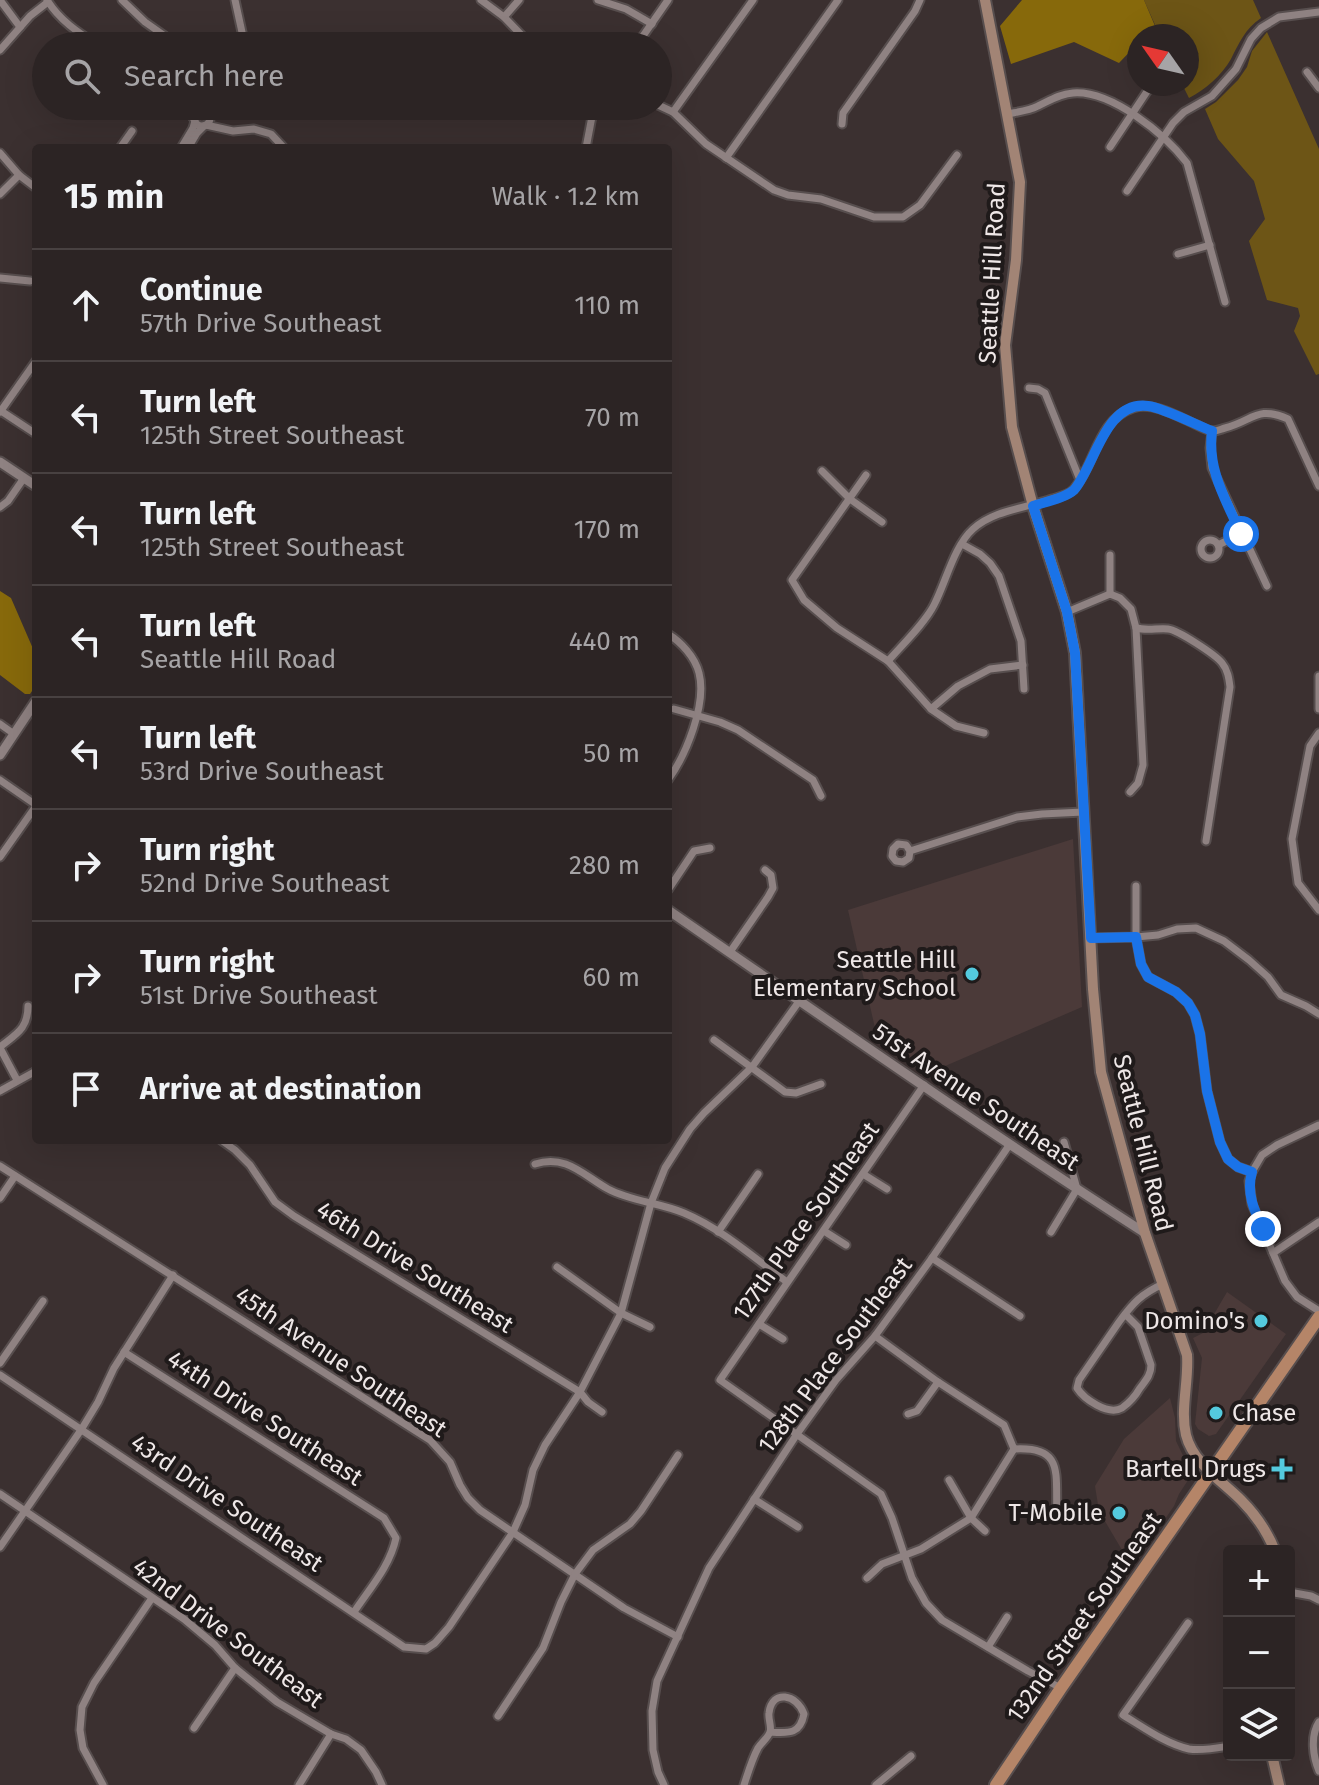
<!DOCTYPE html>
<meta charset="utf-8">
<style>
:root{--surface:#2c2424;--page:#342c2c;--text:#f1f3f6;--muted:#a6a4a6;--line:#484141}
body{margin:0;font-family:"Fira Sans",sans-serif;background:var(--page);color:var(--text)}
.controls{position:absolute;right:24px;bottom:24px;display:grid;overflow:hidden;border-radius:8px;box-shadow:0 8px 32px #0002}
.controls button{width:72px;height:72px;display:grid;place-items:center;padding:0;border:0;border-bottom:2px solid var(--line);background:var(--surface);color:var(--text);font:40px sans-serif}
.compass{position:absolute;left:1127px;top:24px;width:72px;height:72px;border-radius:50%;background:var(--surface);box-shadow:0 8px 32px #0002;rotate:304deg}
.stop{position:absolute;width:24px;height:24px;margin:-18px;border:6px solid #1a73e8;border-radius:50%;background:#fff}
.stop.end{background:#1a73e8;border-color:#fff;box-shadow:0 2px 8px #0008}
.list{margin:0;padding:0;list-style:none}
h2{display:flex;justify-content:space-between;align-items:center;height:104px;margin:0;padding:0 32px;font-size:34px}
h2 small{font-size:26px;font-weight:400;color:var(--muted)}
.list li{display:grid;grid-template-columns:52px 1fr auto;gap:24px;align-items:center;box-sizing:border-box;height:112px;padding:0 32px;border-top:2px solid var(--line)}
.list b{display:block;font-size:30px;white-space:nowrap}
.list p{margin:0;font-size:26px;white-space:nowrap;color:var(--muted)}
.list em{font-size:26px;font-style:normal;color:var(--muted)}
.icon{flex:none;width:44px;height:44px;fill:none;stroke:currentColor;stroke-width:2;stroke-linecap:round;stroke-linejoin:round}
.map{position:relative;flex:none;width:1319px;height:1785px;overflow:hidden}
.search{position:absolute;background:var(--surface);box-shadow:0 8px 32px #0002;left:32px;top:32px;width:640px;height:88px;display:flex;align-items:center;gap:20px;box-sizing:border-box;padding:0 28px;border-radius:44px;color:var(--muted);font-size:30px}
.panel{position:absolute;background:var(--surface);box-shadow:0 8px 32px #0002;left:32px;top:144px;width:640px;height:1000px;border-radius:8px}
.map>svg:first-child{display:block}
</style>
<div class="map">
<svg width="1319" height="1785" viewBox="0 0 1319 1785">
<rect width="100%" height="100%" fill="#3b3030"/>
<g fill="#4b3a39">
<path d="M1073 839 1082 1007 929 1073 878 1041 848 910Z"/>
<path d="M1227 1292 1286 1334 1216 1434 1209 1436 1198 1429 1195 1424 1202 1358 1193 1338 1203 1333Z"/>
<path d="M1170 1398 1175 1418 1176 1441 1192 1474 1179 1494 1174 1506 1132 1567 1099 1511 1095 1486 1124 1439Z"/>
</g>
<g fill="#6d5516">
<path d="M1144 0H1253L1261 18C1245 29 1239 43 1231 59 1221 76 1206 89 1189 98L1182 84H1187V36H1160Z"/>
<path d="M1267 32 1319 149V374L1316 375 1294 331 1300 316 1298 308 1267 300 1249 241 1265 219 1254 181 1218 139 1205 109 1216 102 1238 80 1247 67 1252 51Z"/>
</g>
<g fill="#87690b">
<path d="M1022 0H1144L1155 26 1145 36H1139V42L1119 63 1074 42 1011 64 1000 26Z"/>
<path d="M0 591 11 598 34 651H36V685L30 694H25L0 675Z"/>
</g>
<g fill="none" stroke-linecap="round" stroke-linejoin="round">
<defs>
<g id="minor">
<path d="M0 0 20 27"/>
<path d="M47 0C60 21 79 33 99 46"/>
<path d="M122 0 145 22 179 46"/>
<path d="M235 0 245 46"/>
<path d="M481 0 504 17 532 46"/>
<path d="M598 0 626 9 652 24"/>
<path d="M504 17 519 0"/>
<path d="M636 46 668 0"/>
<path d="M0 50 30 16 48 2"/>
<path d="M1307 72 1319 88"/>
<path d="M658 105 673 112 706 144 774 190 788 195 821 199 874 217H903L920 205 957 155"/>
<path d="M184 106 194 119"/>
<circle cx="202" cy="118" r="8"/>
<path d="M673 112 753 0"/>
<path d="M1007 114C1017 112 1029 111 1038 106 1049 101 1059 94 1073 93 1111 90 1165 134 1187 163L1225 302"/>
<path d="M210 116 218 106"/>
<path d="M842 124 843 113 915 11 920 0"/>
<path d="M206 125 233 131 254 129 271 134 284 148"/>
<path d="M1110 147 1150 87V84"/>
<path d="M120 148 132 131"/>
<path d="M181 148 193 128 195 121"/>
<path d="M188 148 197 133 204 126"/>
<path d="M586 148 594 106"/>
<path d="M0 153 19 175 36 188"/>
<path d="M726 158 838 0"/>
<path d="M1127 191 1173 123 1184 112 1212 96 1236 69 1251 39 1261 28 1279 17 1319 12"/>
<path d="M0 194 19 175"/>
<path d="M1178 254 1210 245"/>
<path d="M0 278 30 281"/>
<path d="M1029 388 1038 389 1045 393 1080 480"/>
<path d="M1 411 36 434"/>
<path d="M0 412 36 361"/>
<path d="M1212 431 1210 448 1212 468 1267 586"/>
<path d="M822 471 850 499 882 522"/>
<path d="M866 475 792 580 804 600 837 628 888 661 931 709 956 726 984 733"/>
<path d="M0 507 8 501 24 478"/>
<circle cx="1210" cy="549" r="9"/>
<path d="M962 544 980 554 990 563 999 576 1021 641 1024 689"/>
<path d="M1218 545 1241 534"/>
<path d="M1110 594V555"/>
<path d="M1067 612 1110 594 1120 598 1131 609 1136 628 1143 765 1138 783 1130 792"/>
<path d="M1136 628C1147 631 1157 628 1168 629 1178 630 1216 655 1222 663 1228 670 1229 679 1230 687L1206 841"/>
<path d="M668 634C681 642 695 657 699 673 707 704 686 755 668 780"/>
<path d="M888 661C902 645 925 623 934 605 946 582 954 546 973 529 994 510 1026 508 1052 499 1059 497 1069 495 1074 489 1095 465 1098 419 1133 408 1153 401 1179 417 1197 425 1201 427 1208 431 1213 431 1218 431 1221 429 1225 428 1253 421 1257 405 1288 419L1319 486"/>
<path d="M1319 676V709"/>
<path d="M674 709 720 722 738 730 813 780 821 796"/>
<path d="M931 709 958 686 990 669 1023 665"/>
<path d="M0 724 14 734"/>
<path d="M1319 733 1310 746 1292 839 1298 883 1319 910"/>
<path d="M0 780 36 805"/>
<path d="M910 851 906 845 898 844 893 849 892 856 896 861 903 862 909 858 910 851 1017 817 1042 814 1083 812"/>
<path d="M0 857 36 806"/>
<path d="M1136 886V937L1141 964 1148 977 1176 992 1188 1003 1195 1015 1200 1034 1207 1091 1220 1142 1228 1159 1238 1167 1252 1172"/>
<path d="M668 890 694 851 710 848"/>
<path d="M1091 938 1136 937 1158 935 1177 929 1196 928 1224 941 1249 960 1268 977 1281 995 1306 1006 1319 1014"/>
<path d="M730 952 768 897 773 888 771 875 765 870"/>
<path d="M714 1040 785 1092 796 1093 821 1084"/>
<path d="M0 1047C16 1034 28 1029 28 1006"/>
<path d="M0 1048 17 1080"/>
<path d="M924 1085 720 1380 881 1494 892 1518 912 1578 926 1603 942 1620 1028 1671 1061 1688"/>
<path d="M0 1091 36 1071"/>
<path d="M1319 1125 1277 1145 1262 1155 1252 1172 1249 1181 1252 1204 1285 1281 1297 1297 1319 1311"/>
<path d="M221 1140 235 1150 250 1165 275 1202 294 1216 580 1392 588 1402 602 1412"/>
<path d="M535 1164C566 1154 583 1175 608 1189 630 1201 661 1203 684 1213 722 1229 754 1258 787 1282"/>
<path d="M0 1166 430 1440 450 1462 460 1485 468 1498 480 1510 624 1608 678 1637"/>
<path d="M863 1174 887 1189"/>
<path d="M0 1198 15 1176"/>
<path d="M824 1231 846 1245"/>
<path d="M718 1232 758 1174"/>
<path d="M1051 1232 1077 1189 1064 1142"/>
<path d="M1273 1253 1319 1222"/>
<path d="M932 1258 1020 1316"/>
<path d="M557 1267 621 1313 650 1327"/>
<path d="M1125 1314 1138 1327 1151 1365C1151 1375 1146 1380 1140 1388 1136 1395 1129 1403 1122 1408 1108 1416 1084 1399 1077 1388L1079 1380 1119 1322C1133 1303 1141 1294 1163 1284"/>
<path d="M759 1324 783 1339"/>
<path d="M875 1336 938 1382 1004 1425 1014 1449C1065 1446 1055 1474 1057 1514"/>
<path d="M124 1352 384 1518 396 1538C390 1566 370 1588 354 1612"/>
<path d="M0 1363 43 1301"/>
<path d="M0 1375 404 1647 426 1649 435 1643 449 1627 513 1532 525 1505 533 1470 545 1445 580 1392 621 1313 651 1203 665 1168 690 1129 704 1113 752 1067 800 1000"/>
<path d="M908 1414 917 1411 938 1382"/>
<path d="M949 1480 971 1518 985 1531"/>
<path d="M0 1494 184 1619 215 1645 235 1668 277 1702 331 1734 346 1739 361 1750 376 1772 382 1785"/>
<path d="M754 1499 798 1527"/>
<path d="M0 1547 81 1430 98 1402 114 1368 173 1275"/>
<path d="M867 1578 882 1564 921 1549 971 1518 1014 1449"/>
<path d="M1289 1592 1311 1596 1319 1600"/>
<path d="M1188 1623 1123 1715C1143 1727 1166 1744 1189 1749 1202 1751 1217 1748 1229 1746"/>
<path d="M988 1647 1007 1617"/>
<path d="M498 1716 543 1648 561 1602 575 1574 593 1550 630 1524 641 1511 678 1455"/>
<path d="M1319 1722C1310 1736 1313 1757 1319 1771"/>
<path d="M194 1728 235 1668"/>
<path d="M103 1785 83 1748 80 1730 82 1707 94 1683 152 1598"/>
<path d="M299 1785 331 1734"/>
<path d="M664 1785 658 1772 653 1750 652 1711 657 1681 709 1568 797 1434 836 1380 875 1336 932 1258 1010 1144"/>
<path d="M744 1785C748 1773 752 1759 758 1748 761 1743 768 1738 770 1732 772 1727 768 1719 769 1713 772 1689 797 1694 804 1714 800 1735 788 1733 770 1732"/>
<path d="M876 1785 911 1756"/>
</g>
<g id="tertiary">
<path d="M0 462 36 486"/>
<path d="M0 755 36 701"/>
<path d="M668 910C826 1019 983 1129 1145 1233"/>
</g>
<g id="secondary">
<path d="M985 0 1020 182 1016 260 1005 345 1012 427 1033 506 1067 612 1075 653 1093 989 1101 1072 1145 1233 1187 1355C1189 1381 1180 1409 1186 1435 1193 1463 1222 1481 1241 1500 1256 1515 1267 1531 1275 1551"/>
<path d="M1272 1755 1279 1785"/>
</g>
<path id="primary" d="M996 1785 1061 1688 1319 1317"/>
</defs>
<use href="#minor" stroke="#574e4e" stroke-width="11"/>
<use href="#tertiary" stroke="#574e4e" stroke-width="13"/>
<use href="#secondary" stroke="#574e4e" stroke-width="14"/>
<use href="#primary" stroke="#574e4e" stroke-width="16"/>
<use href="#minor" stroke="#8f8282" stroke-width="7"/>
<use href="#tertiary" stroke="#8f8282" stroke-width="9"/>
<use href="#secondary" stroke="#a28475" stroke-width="10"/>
<use href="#primary" stroke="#b58568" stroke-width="12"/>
</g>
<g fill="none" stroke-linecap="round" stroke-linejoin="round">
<path stroke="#1a73e8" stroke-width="10" d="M1241 534C1226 500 1207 470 1212 431 1196 425 1164 408 1148 406 1105 400 1095 466 1074 490 1065 498 1045 502 1033 506L1067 612 1075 653 1091 938 1136 937 1141 964 1148 977 1176 992 1188 1003 1195 1015 1200 1034 1207 1091 1220 1142 1228 1159 1238 1167 1252 1172C1246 1193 1254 1210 1263 1229"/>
</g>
<g fill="#54cade" stroke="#1f1a1a" stroke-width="3">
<circle cx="972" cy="974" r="8"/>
<circle cx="1261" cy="1321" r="8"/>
<circle cx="1216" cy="1413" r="8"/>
<path d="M1278 1457h8v8h8v8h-8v8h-8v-8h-8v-8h8z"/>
<circle cx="1119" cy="1513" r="8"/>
</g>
<g text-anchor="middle" stroke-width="8" stroke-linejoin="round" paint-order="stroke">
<g font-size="24" fill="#eee7e7" stroke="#1f1a1a">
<text transform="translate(992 273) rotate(-87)" y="8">Seattle Hill Road</text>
<text transform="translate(976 1097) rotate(34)" y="8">51st Avenue Southeast</text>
<text transform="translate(1143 1143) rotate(76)" y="8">Seattle Hill Road</text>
<text transform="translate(806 1221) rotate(-55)" y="8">127th Place Southeast</text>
<text transform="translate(415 1267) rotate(32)" y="8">46th Drive Southeast</text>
<text transform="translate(835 1355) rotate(-53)" y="8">128th Place Southeast</text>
<text transform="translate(341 1362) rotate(34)" y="8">45th Avenue Southeast</text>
<text transform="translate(265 1418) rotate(33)" y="8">44th Drive Southeast</text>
<text transform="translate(227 1503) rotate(34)" y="8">43rd Drive Southeast</text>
<text transform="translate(1084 1617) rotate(-55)" y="8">132nd Street Southeast</text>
<text transform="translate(228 1633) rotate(37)" y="8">42nd Drive Southeast</text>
</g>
<g font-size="24" fill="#eee7e7" stroke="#1f1a1a" text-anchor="end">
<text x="956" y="968">Seattle Hill<tspan x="956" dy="28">Elementary School</tspan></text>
<text x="1245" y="1329">Domino's</text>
<text x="1232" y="1421" text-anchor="start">Chase</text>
<text x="1266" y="1477">Bartell Drugs</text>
<text x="1103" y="1521">T-Mobile</text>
</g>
</g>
</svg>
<div class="controls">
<button>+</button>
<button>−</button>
<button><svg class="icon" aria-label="layers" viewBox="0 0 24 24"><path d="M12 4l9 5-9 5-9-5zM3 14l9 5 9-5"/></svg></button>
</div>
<svg class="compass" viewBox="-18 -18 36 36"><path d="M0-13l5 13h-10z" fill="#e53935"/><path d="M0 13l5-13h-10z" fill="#a6a4a6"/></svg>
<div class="stop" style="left:1241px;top:534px"></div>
<div class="stop end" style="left:1263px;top:1229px"></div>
<div class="search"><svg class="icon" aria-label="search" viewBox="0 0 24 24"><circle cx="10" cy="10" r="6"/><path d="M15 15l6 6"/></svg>Search here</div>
<section class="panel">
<h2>15 min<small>Walk · 1.2 km</small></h2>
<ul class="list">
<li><svg class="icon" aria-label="ahead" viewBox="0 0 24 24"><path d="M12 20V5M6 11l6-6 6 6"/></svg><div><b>Continue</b><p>57th Drive Southeast</p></div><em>110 m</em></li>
<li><svg class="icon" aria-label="left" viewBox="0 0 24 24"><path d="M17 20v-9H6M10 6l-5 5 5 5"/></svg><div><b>Turn left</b><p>125th Street Southeast</p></div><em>70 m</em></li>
<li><svg class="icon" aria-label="left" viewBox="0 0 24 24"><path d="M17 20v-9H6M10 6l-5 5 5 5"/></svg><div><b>Turn left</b><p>125th Street Southeast</p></div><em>170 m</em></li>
<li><svg class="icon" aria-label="left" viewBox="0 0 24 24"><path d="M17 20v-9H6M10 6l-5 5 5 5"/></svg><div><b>Turn left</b><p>Seattle Hill Road</p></div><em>440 m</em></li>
<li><svg class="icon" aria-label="left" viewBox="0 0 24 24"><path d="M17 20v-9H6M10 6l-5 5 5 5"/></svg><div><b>Turn left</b><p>53rd Drive Southeast</p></div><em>50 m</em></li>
<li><svg class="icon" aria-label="right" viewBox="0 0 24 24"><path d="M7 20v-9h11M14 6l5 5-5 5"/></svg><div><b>Turn right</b><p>52nd Drive Southeast</p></div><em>280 m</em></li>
<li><svg class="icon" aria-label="right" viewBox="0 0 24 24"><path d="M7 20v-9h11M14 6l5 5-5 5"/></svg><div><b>Turn right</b><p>51st Drive Southeast</p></div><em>60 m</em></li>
<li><svg class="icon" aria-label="arrive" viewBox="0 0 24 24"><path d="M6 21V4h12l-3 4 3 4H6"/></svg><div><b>Arrive at destination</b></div></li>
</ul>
</section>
</div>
